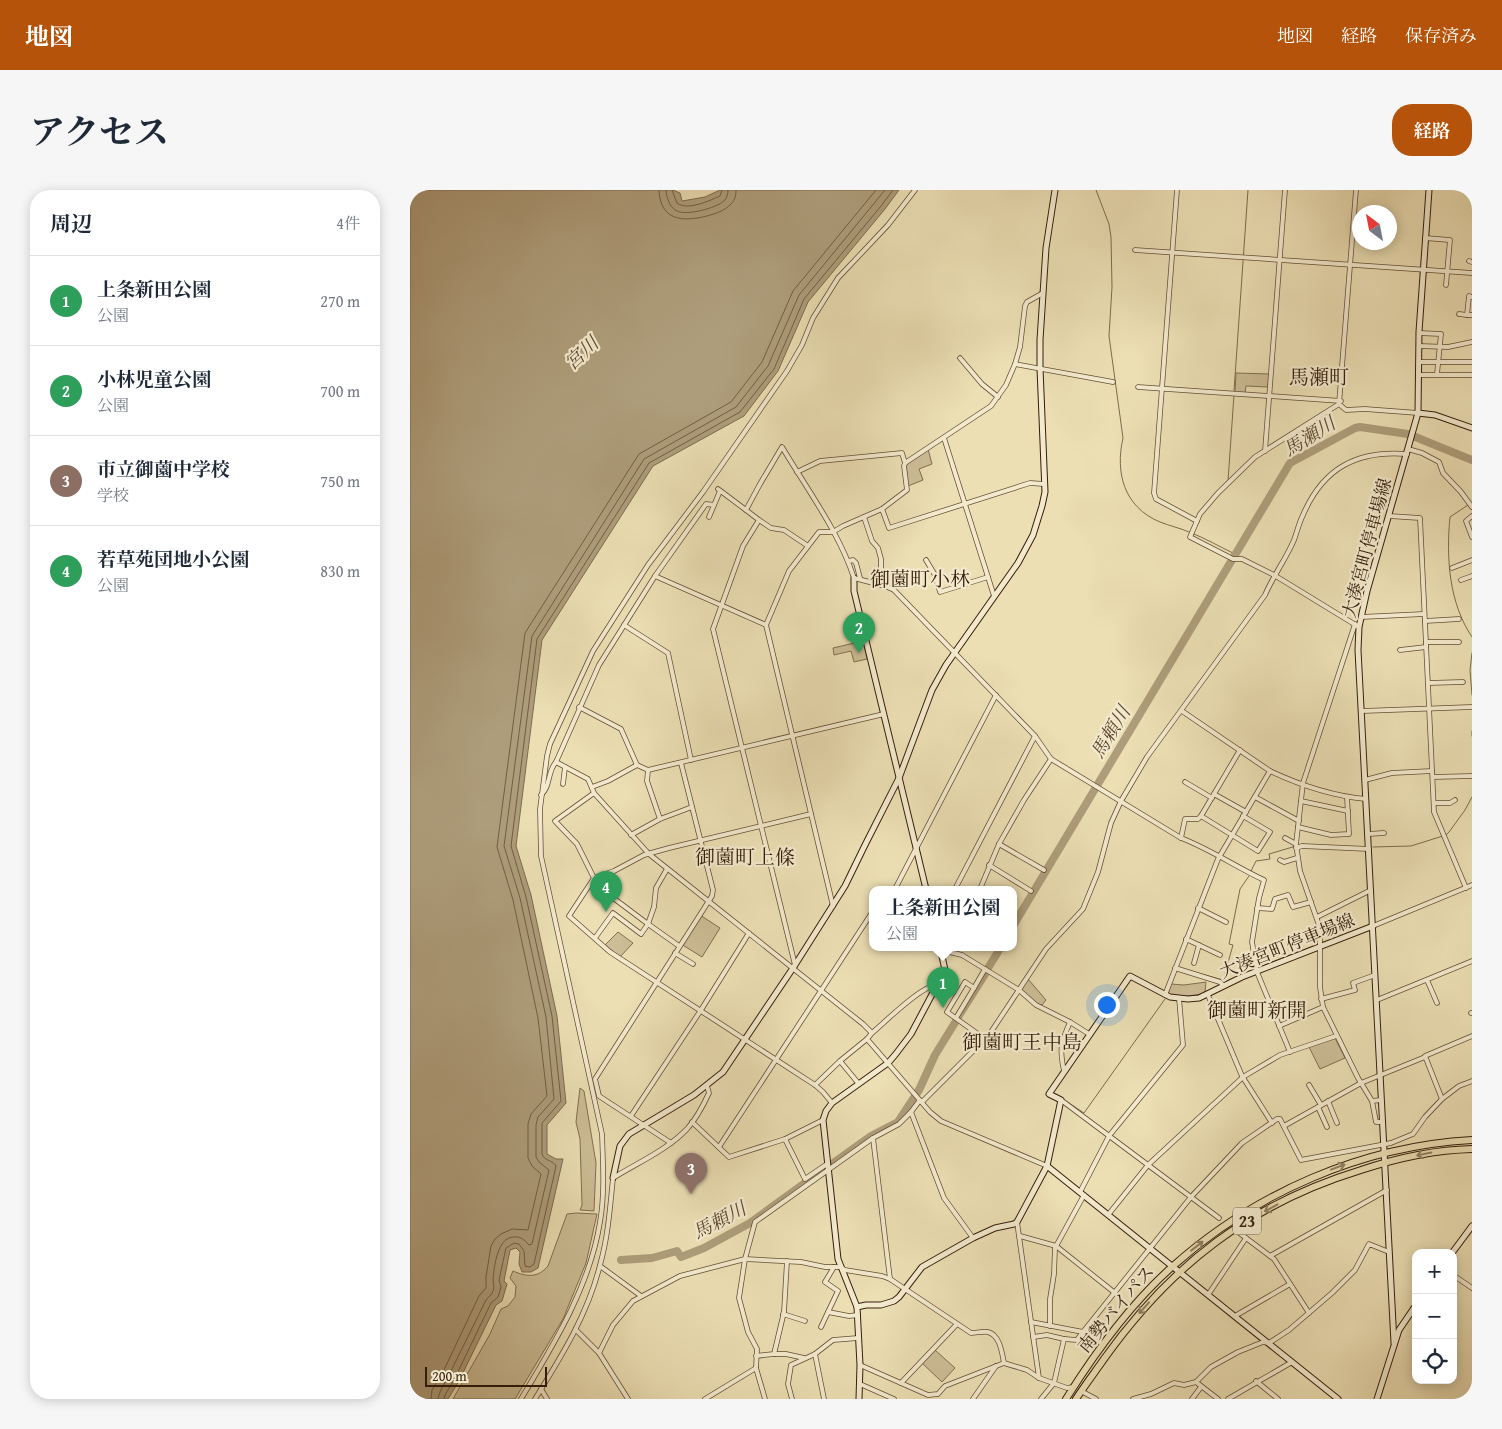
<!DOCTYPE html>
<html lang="ja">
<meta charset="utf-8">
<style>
:root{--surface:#fff;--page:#f6f6f7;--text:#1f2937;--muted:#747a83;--line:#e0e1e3;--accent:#b45309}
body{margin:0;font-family:"Gentium Book Plus","Noto Serif JP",serif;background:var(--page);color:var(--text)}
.controls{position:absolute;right:15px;bottom:15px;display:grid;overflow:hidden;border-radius:10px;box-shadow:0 2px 12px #0003}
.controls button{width:45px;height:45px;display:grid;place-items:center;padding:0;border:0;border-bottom:1px solid var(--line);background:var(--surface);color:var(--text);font:25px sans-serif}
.compass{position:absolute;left:942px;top:15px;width:45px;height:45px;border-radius:50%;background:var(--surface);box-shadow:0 2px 12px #0003;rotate:328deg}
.scale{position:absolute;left:15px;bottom:12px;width:122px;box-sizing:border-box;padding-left:5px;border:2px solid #361e0b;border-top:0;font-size:14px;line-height:18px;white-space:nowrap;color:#361e0b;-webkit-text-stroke:4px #f3eace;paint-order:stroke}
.you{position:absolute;left:696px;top:814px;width:18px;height:18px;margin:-12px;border:4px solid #fff;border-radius:50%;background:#1a73e8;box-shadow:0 0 0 8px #1a73e833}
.badge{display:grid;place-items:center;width:32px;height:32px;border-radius:50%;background:var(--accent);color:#fff;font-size:16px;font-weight:700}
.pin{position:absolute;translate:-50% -41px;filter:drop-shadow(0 1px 2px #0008)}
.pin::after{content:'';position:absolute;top:26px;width:18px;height:15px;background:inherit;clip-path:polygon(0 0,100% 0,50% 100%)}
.popup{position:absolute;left:459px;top:696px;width:148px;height:65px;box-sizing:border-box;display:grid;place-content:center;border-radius:10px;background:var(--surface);filter:drop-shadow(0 1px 4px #0005);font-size:16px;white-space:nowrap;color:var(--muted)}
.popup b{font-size:19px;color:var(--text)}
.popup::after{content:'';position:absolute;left:50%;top:100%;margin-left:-10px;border:10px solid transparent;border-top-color:var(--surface)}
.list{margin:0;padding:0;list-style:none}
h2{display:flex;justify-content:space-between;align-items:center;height:65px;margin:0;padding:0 20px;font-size:21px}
h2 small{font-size:16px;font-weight:400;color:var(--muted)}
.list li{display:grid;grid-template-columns:32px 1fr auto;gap:15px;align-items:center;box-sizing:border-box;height:90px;padding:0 20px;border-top:1px solid var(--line)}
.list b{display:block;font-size:19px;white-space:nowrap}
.list p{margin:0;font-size:16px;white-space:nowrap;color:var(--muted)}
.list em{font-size:16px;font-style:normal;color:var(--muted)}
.icon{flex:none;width:28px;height:28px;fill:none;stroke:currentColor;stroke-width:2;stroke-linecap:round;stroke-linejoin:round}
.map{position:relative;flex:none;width:1062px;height:1209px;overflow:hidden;border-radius:20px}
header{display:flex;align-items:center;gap:30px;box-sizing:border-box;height:70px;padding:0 25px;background:var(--accent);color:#fff}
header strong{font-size:24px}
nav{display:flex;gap:28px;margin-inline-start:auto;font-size:18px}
.intro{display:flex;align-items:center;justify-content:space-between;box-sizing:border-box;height:120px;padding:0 30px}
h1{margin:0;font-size:35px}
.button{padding:12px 22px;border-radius:20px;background:var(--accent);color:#fff;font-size:18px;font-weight:700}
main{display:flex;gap:30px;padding:0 30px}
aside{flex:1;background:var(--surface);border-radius:20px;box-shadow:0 2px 12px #0003}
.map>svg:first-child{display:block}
</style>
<header>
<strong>地図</strong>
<nav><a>地図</a><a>経路</a><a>保存済み</a></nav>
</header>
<div class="intro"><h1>アクセス</h1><a class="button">経路</a></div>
<main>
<aside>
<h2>周辺<small>4件</small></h2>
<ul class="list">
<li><span class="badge" style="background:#2e9e5b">1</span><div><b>上条新田公園</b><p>公園</p></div><em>270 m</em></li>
<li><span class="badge" style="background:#2e9e5b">2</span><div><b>小林児童公園</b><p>公園</p></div><em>700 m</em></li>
<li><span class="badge" style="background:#8d6e63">3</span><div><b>市立御薗中学校</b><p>学校</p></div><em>750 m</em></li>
<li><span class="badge" style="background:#2e9e5b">4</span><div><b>若草苑団地小公園</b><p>公園</p></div><em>830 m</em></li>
</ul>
</aside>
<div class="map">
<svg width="1062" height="1209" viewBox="0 0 1062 1209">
<rect width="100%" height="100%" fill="#ecdfb4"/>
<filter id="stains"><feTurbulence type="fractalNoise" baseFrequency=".004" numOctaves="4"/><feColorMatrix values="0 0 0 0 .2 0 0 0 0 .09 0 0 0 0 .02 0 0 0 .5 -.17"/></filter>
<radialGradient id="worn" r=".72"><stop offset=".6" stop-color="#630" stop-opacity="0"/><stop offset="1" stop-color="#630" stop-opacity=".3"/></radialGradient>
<g fill="#cdbe97" stroke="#826e51">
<path d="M826 183 859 184 858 197 836 196 835 204 825 203Z"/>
<path d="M518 259 522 274 509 279 513 290 498 296 496 274Z"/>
<path d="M453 451 457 469 444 472 441 461 424 465 423 458Z"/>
<path d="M290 725 310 738 292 767 271 754Z"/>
<path d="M208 742 223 753 210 767 195 755Z"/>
<path d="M618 789 636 810 632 815 626 814 610 799Z"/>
<path d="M796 792 795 802 793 804 770 807 758 804 761 794 774 795Z"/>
<path d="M925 848 935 868 910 879 899 857Z"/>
<path d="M170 898 174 901 186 973 184 1021 170 1020 172 1015 170 949 166 932Z"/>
<path d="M166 1023 187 1024 176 1073 153 1129 105 1209H43L80 1144 91 1119 98 1116 105 1107 106 1096 100 1088 103 1081C117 1087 128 1088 138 1076L157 1024Z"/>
<path d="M525 1160 545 1178 532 1192 512 1173Z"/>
</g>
<path fill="#ae9d7b" stroke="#7e6a4e" d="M0 0H263L270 3 272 11 295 7 310 0H489L475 19 398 112 368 181 334 226 243 276 132 450 106 656 121 705 147 826 156 913 137 935V964L146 969H153L128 1078 121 1082H112L109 1074 110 1062 106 1058 100 1060 94 1091 97 1094 92 1111 86 1115 49 1191 38 1209H0Z"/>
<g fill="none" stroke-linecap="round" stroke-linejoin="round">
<g stroke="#725e43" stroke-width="1">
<path d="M249 0C250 31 273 32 297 26 304 24 315 21 321 14 325 10 326 5 326 0"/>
<path d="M256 0C256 7 260 18 267 21 277 26 306 18 314 11 317 8 318 4 318 0"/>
<path d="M262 0 267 13C277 21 299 11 310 6L312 0"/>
<path d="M21 1209 22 1200 33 1182 69 1106 76 1098V1087L81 1056 85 1049 91 1044 102 1039 118 1040 131 984 122 976 118 968V934L121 924 137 906 128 828 103 710 87 657 115 443 229 264 321 212 352 172 383 101 466 0"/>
<path d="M28 1209 30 1202 39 1185 76 1110C78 1107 82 1105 83 1101 85 1097 83 1094 83 1090 84 1077 87 1053 99 1048 108 1045 113 1048 119 1055L122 1054 139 980 129 972 126 967V935L128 927 144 909 136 827 110 708 94 656 122 446 234 269 326 217 358 176 389 105 475 0"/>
<path d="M34 1209 35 1205 45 1188 81 1113 88 1107 91 1097 89 1090 96 1058 104 1053 109 1054 114 1061 115 1076 120 1077 124 1074 146 976C143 970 134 971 132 964V933L151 911 142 826 116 707 101 656 127 449 239 273 330 222 364 179 394 109 471 16 483 0"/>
</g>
<g stroke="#7e6a4e" stroke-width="1">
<path d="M686 0 699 34 701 47 702 97 699 146 713 248C705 283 714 317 750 332 760 336 770 338 779 342 795 348 810 357 825 364"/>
<path d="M824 201 838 0"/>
<path d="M818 291 824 205"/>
<path d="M1058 315 1040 327C1036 368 1039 413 1062 447"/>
<path d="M1062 463 1060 480 1062 505"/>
<path d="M1062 541V546"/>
<path d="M963 657 1001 656 1036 645 1039 642 1055 620 1062 607"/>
<path d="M841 681 846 671 860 669 859 664 893 654"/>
<path d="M781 781 813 790 823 755 819 754 830 699 839 686"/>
<path d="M656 911 674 923 755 809"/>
</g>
<g stroke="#ae9d7b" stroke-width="8">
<path d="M603 736 880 273 945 238 950 237 998 244 1062 270"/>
<path d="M578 778 591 757"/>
<path d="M548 827 575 784"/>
<path d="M422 974 461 946 488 932 509 900 525 865 546 831"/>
<path d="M211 1070 242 1068 267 1061 271 1067 294 1058 340 1033 413 980"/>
</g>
<defs>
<g id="street">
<path d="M767 0 744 303 746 309 787 331"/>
<path d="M946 0 929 214 845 267 808 303 790 324 780 347 823 369H832L864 385 949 437"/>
<path d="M1015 48 1040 50 1036 95"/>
<path d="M725 60 1062 83"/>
<path d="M1059 71 1062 72"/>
<path d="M1062 107 1059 106 1057 125H1062"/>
<path d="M1049 124 1057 125"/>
<path d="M1009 143 1031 144 1027 184"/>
<path d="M1009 156 1038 157 1062 152"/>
<path d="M550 168 572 194 588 207"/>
<path d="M1009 172H1062"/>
<path d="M605 174 703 192"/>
<path d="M1009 185H1062"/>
<path d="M728 197 931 211"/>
<path d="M929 214 936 220 955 219 1008 223"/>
<path d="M534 248 584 406"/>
<path d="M998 259 1012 263 1029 272 1033 283 1051 302 1062 317"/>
<path d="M855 261 875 0"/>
<path d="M387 282 410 271 492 263 495 273"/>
<path d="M308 299 336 320"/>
<path d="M472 319 479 338 620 293 634 294"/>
<path d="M979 326 1010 328 1024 622 1056 698"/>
<path d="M1062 326 1056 331 1062 347"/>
<path d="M299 327 310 301"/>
<path d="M454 327 462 351 468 358 471 369V394"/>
<path d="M349 330 361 338 374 340 398 356"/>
<path d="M516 370 525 385 530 402 578 387"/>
<path d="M439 371 443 370 446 373 450 388"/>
<path d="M1042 378 1062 370"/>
<path d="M245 386 296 314 304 315"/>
<path d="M1051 390 1062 386"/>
<path d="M951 427 1014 424"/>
<path d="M1015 431 1049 429"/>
<path d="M945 434 893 593 886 654 890 681 910 738V797L913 817 948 888 962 911 971 910"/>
<path d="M214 435 258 463 281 570"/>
<path d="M356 435 245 386 189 475 146 572 178 589 184 603 239 664 453 834 462 843 457 849 520 922 531 931 637 976"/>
<path d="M1016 452H1049"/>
<path d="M990 460 1016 457"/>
<path d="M1018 493 1053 492"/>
<path d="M169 517 211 539 227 575"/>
<path d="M772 521 860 581"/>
<path d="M952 521 1062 517"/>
<path d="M1023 587 1062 586"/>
<path d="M955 590 982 583 1022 581"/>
<path d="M775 592 802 608"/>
<path d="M153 594 155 577"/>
<path d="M182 597 198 591 227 575 238 580"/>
<path d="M184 603 145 631 167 654 184 688 159 726 200 762 405 895 413 902 422 913"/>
<path d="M804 604 836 622"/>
<path d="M131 605C141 596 137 582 146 572"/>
<path d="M845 607 889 631"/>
<path d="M891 611 938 621"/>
<path d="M1024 613H1040L1045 610"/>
<path d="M791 626 848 661 860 642 833 626"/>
<path d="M250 629 237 591 238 580 474 524"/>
<path d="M888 637 921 645 939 644 937 607"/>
<path d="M958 644 974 643"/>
<path d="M221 645 250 629 282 617"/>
<path d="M771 648 775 629H788L791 626 830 560"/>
<path d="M875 648 886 654"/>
<path d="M589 654 634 680"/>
<path d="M886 658 892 656 959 659"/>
<path d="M870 670 874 672 887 668"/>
<path d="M579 675 621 701"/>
<path d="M184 688 204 681 234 665 259 658 401 624"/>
<path d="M182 692 238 734 244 717 246 698 257 679"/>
<path d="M485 699 586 505"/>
<path d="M545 699 625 546"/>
<path d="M570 699 589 654 614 610 641 569"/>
<path d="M423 716 356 435 379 381 409 342H423L433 336 472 319 497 300 494 276 495 273 581 216 596 195 605 174 610 157 615 116 617 112 633 103"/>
<path d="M788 718 816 732"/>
<path d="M847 718 862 719 865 709 878 705 883 717 901 712"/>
<path d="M907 727 961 700"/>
<path d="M963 736 1062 695"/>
<path d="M185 748 203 723 231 744 238 734 269 756"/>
<path d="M776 749 810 765"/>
<path d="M531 760 552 765 609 800 626 815 660 832 679 844"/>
<path d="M265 763 283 774"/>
<path d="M784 773 789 755"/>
<path d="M385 775 303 439 333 356 349 330 336 320 350 294 372 257C397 299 429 342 444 388L475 396 484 400 625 546 641 569 771 648C800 659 826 677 854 690L849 708 842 752 847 782 880 862"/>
<path d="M765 778 810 792 814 796"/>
<path d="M575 779 564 798 555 792 537 822 575 849"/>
<path d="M1017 790 1027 813"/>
<path d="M755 805 808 669 860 581C892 596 922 606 956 609"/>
<path d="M798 805 832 886 862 933"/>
<path d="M911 809 945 800 943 793 965 785"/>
<path d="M967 810 1062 771"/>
<path d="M1061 823H1062"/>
<path d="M546 828 564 798"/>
<path d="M869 836 913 817"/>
<path d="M462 843C475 832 513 794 528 795"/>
<path d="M430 871 449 894"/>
<path d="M654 881C649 858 651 853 660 832"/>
<path d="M405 895 430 871 457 849"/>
<path d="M899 895 911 915"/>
<path d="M1032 909 1015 866 1062 846"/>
<path d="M651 910 809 1028"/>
<path d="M918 911 927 933"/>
<path d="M962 911 966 932H972"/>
<path d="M512 912 579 845 636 759 673 719 688 682 701 633 711 611 737 567 855 405C863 386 876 369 884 350 887 342 889 333 893 325 913 278 947 260 997 264"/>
<path d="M908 917 917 937"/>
<path d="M501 922 510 910"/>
<path d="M221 926 291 820 339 743"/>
<path d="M282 932 319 967 375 949 413 930"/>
<path d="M874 936 951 893 1015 867"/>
<path d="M463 948 480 1089"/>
<path d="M375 949 395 989 417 974"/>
<path d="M261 953 189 906 185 889 302 706 303 700 271 573"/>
<path d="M309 957 463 721"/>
<path d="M670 1002 699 946 773 855 769 808"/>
<path d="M698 1025 738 975 833 887 870 865 926 846"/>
<path d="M607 1032 629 1188"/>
<path d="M824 1039 864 1069 899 1123"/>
<path d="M610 1046 646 1056 705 1103"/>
<path d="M860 1066 977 1000"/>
<path d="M190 1076 231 1106"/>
<path d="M424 1077 415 1092 428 1101 418 1122 439 1126 448 1125"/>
<path d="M1043 1085 1062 1098"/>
<path d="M798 1105 836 1048"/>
<path d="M373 1124 395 1131"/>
<path d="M825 1126 880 1094"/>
<path d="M621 1132 673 1142 781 1007 832 953 867 929H870L891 970 981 953 1003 944 1015 927 1032 909 1049 896 1062 891"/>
<path d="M640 1136V1109L644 1084 645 1058 674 1005"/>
<path d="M411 1137 418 1122"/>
<path d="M166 1140 189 1163 218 1209"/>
<path d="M623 1147 637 1145 654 1149"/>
<path d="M189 1163 203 1135 223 1111 270 1086 335 1069 391 1072 415 1077H430L435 1080 472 1086 480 1089 561 1143C566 1143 573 1141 578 1142 590 1145 592 1163 594 1173"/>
<path d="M364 1164H376L394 1168"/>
<path d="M405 1164 414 1209"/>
<path d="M346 1166 364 1164 374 1122 377 1071"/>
<path d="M450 1175 518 1205 528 1204 535 1196 594 1173 617 1180 629 1188 657 1198 663 1197"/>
<path d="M846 1191 868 1209"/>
<path d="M786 1192 808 1209"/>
<path d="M491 1193 547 1134"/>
<path d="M450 1194 484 1209"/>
<path d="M131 1199 137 1209"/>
<path d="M671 1201 686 1209"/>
<path d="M111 1209C144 1154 180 1096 190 1032 195 1004 193 973 192 944L131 666 130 619 137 566 140 554 183 461 238 375 293 302 377 181 392 155 403 128 428 88 478 35 505 0"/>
<path d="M125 1209C151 1167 178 1124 190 1075 198 1047 200 1018 203 988 227 973 257 960 277 939 286 929 293 916 299 903L297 896"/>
<path d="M295 1209 346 1178"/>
<path d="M355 1209 346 1178 347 1159 338 1142 329 1108 335 1069 345 1032 463 948 489 934 501 922 534 1008 563 1048"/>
<path d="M382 1209 378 1194 381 1175 405 1164 423 1150 448 1148"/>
<path d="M563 1209 586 1176"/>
<path d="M631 1209 644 1193 654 1149 667 1150 673 1142 684 1147 693 1155"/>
<path d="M723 1209 741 1204 764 1193 774 1195 786 1192 801 1177 828 1162 853 1152 859 1153 879 1140 922 1103 945 1080 959 1054 979 1062"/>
<path d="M782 1209 791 1197"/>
<path d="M818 1209 882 1172"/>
</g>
<g id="secondary">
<path d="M1008 223 1025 225 1062 238"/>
<path d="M444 388V401L516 699"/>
<path d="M637 976 928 1209"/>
<path d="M203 988 210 956 219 944 284 905 313 882 385 775 435 696 455 655 489 588 522 500 536 475 608 373 623 345 632 316 635 302 630 178V150L636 58 645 0"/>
<path d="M1042 1063 1062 1036"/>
<path d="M447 1117 428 1069 413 930 416 921 422 913 478 873 485 865 501 844 535 780 530 757"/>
<path d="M984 1153 948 460 949 437 957 401 1008 223 1009 142 1019 0"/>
<path d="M449 1209 450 1175 447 1117 456 1115H471L484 1111 489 1107 512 1077 563 1048 585 1038 604 1034 607 1032 637 976 651 910 639 904 720 786 760 807 778 809 789 808 832 787 963 736"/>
<path d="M967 1209 989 1140 1006 1115"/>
</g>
<g id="highway">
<path d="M656 1209C686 1161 721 1113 763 1076 845 1003 952 956 1062 950"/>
<path d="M666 1209C675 1195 685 1182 694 1169 761 1075 840 1014 951 980 987 968 1024 960 1062 959"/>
</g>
</defs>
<use href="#street" stroke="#644e35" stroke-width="5.5"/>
<use href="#secondary" stroke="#361e0b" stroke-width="7"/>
<use href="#highway" stroke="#361e0b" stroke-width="8"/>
<use href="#street" stroke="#f3eace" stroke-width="4"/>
<use href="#secondary" stroke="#f3eace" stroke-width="5"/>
<use href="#highway" stroke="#ecdfb4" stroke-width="6"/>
</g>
<defs><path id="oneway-shaft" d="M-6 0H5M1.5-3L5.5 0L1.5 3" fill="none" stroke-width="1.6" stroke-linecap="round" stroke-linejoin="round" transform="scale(1.25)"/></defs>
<g stroke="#917e60">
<use href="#oneway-shaft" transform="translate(1014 964) rotate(169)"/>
<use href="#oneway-shaft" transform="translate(928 977) rotate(-21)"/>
<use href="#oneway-shaft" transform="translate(861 1018) rotate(151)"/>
<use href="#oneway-shaft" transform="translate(787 1056) rotate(-38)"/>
<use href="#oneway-shaft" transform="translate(734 1118) rotate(132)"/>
</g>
<g text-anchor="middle" stroke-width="4.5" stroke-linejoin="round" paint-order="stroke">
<rect fill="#f3eace" stroke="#6f5b46" stroke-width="1" x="823" y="1017.5" width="28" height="27" rx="4"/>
<g font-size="16" font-weight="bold" fill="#361e0b">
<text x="837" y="1037">23</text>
</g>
<g font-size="18" fill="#361e0b" stroke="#f3eace">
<text transform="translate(957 358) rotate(-75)" y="6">大湊宮町停車場線</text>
<text transform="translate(877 756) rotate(-22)" y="6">大湊宮町停車場線</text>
<text transform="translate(706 1119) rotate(-50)" y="6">南勢バイパス</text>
</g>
<g font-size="19" font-style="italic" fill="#604a32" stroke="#f3eace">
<text transform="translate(171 163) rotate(-43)" y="7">宮川</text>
<text transform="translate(899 246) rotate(-32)" y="7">馬瀬川</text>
<text transform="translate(700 542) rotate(-59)" y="7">馬頼川</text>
<text transform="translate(309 1030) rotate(-28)" y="7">馬頼川</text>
</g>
<g font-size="20" fill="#361e0b" stroke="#f3eace">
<text x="909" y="194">馬瀬町</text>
<text x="510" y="396">御薗町小林</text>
<text x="335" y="674">御薗町上條</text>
<text x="847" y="827">御薗町新開</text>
<text x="612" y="859">御薗町王中島</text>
</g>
</g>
<rect width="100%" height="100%" filter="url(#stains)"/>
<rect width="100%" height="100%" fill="url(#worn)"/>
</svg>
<div class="controls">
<button>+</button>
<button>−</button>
<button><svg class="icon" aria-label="locate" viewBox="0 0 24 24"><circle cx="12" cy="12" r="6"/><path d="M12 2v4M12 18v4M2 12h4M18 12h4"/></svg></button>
</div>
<svg class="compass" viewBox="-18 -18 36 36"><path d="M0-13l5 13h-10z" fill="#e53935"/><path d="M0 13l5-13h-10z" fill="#747a83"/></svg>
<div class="scale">200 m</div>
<div class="you"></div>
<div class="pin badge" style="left:533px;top:818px;background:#2e9e5b">1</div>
<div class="popup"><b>上条新田公園</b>公園</div>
<div class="pin badge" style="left:449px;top:463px;background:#2e9e5b">2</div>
<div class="pin badge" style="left:281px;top:1004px;background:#8d6e63">3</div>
<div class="pin badge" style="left:196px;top:722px;background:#2e9e5b">4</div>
</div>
</main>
